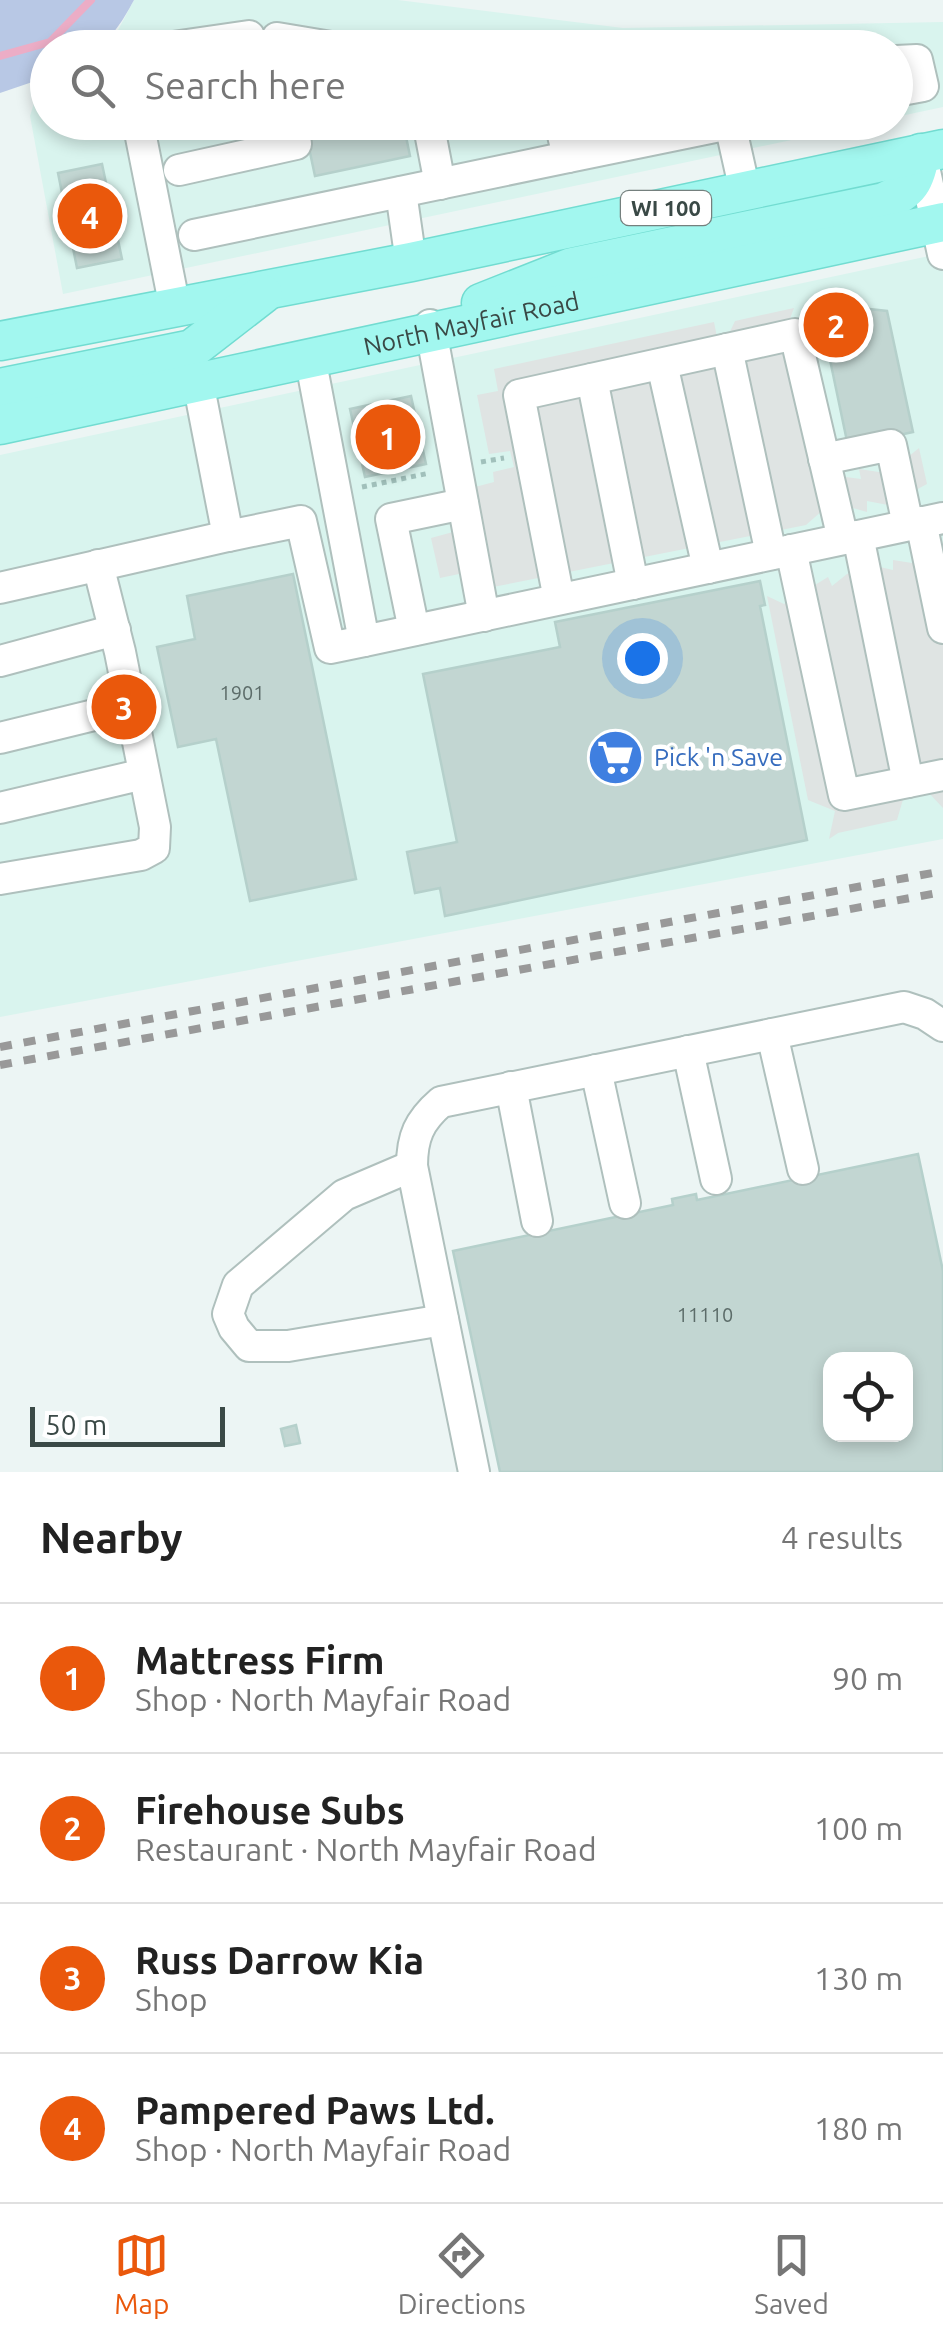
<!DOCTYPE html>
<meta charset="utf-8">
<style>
:root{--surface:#fff;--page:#f6f6f6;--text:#222;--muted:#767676;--line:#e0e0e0;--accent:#ea580c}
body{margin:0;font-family:Ubuntu,sans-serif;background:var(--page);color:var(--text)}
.controls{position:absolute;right:30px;bottom:30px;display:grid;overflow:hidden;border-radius:20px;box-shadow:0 5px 15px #0003}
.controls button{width:90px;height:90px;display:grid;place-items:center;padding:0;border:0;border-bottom:2px solid var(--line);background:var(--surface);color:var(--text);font:50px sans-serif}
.scale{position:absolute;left:30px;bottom:25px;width:195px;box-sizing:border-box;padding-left:10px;border:5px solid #3a4946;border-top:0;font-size:28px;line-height:35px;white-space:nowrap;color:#3a4946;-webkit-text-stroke:8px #fff;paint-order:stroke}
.you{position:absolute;left:642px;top:658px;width:35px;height:35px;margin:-25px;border:8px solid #fff;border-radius:50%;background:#1a73e8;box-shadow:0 0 0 15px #1a73e833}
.badge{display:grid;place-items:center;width:65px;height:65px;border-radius:50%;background:var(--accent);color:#fff;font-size:32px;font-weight:700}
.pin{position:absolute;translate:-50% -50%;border:5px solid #fff;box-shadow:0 2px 10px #0006}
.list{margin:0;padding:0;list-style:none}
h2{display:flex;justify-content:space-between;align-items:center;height:130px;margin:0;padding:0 40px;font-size:42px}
h2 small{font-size:32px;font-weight:400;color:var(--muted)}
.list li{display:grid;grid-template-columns:65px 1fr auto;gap:30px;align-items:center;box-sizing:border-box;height:150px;padding:0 40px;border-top:2px solid var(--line)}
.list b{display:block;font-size:38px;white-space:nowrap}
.list p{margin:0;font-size:32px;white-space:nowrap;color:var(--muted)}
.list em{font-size:32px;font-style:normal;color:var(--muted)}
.icon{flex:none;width:55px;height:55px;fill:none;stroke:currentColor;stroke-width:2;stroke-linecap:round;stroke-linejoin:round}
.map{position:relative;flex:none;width:943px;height:1472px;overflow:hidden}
.search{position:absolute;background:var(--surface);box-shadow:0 5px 15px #0003;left:30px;right:30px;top:30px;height:110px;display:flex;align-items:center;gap:25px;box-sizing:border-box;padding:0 35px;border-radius:55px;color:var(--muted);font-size:38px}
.sheet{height:730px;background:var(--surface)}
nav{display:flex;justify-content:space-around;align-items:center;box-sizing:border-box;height:140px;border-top:2px solid var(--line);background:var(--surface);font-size:28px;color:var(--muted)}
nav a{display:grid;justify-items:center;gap:5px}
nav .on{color:var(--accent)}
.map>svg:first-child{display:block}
</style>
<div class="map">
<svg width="943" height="1472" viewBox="0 0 943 1472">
<rect width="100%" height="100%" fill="#ecf5f4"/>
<g fill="#d9f4ee">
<path d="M134 0H398L623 28 943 22V107L896 117V48H92L117 32Z"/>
<path d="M47 77 48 122 872 123 63 294 30 116 41 81Z"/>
<path d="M943 253V839L0 1017V455Z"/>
</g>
<path fill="#b8c8e5" d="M0 0H134C108 48 101 48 48 48L47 77 0 93Z"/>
<g fill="#dfe4e3">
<path d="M794 308 787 327 838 476 861 479 859 469 879 472 903 461 919 448 927 484 888 505 867 501V512L846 506 823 510 806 525 493 587 459 574 440 578 431 538 453 532 475 487 494 482 493 472 514 467 510 451 489 454 477 395 498 391 494 369 714 322 718 342H725L735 321Z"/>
<path d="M943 553V808L928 792 904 796 897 820 838 833 829 839 835 811 808 800 767 596 784 604 828 577 832 586 847 574 871 565 893 570V560L912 563Z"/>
</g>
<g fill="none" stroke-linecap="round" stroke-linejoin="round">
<path stroke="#ecadc6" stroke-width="8" d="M0 56 50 42 91 0"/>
</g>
<g fill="#c2d6d2" stroke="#b5d0cb" stroke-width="2.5" fill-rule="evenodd">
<path d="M334 122H403L410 156 315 176 305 129Z"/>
<path d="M102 164 122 259 77 268 58 173Z"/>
<path d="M851 307 887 311 913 432 848 446 820 312 841 308 842 311Z"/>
<path d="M411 396 426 464 365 477 350 409Z"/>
<path d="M293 574 356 879 250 901 216 739 178 747 157 647 195 639 187 596Z"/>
<path d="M760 581 765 605 760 606 807 840 445 916 440 888 415 893 407 852 457 842 423 674 560 647 555 622Z"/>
<path d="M918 1154 943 1271V1472H500L453 1251 673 1205 672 1199 696 1194 697 1200ZM830 1360H906V1434H830Z"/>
<path d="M296 1425 300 1443 285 1446 281 1429Z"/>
</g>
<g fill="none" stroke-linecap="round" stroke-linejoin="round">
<defs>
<g id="minor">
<path d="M166 48 249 36"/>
<path d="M279 48 277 38 337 48"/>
<path d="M896 61 917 60 923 86 896 91"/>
<path d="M138 122 175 308"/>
<path d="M428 122 440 184"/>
<path d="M730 124 745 191"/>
<path d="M921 153 943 254"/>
<path d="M568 157 739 122"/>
<path d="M179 170 296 144 292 122"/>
<path d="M401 192 411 262"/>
<path d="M194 235 568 157 560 122"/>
<path d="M430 325 484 616"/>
<path d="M727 349 771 554"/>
<path d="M310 357 364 641 943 518"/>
<path d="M662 364 708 568"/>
<path d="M592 379 633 584"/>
<path d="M824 459 891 445 908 525"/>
<path d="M921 522 943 628"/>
<path d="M228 536 301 521 330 648 364 641"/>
<path d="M858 536 908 782"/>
<path d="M791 550 844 795 943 775"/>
<path d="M0 588 228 536 198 382"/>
<path d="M559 599 519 395 795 334 843 539"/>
<path d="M414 630 391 519 463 504"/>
<path d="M0 661 115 630"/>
<path d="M0 738 131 706"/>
<path d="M0 808 144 774"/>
<path d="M0 879 141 855 154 848 155 827 120 652 98 565"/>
<path d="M772 1034 803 1169"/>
<path d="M688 1051 716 1179"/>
<path d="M596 1070 625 1203"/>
<path d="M511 1087 537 1221"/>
<path d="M412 1166 344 1195 238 1285 228 1314 234 1328 249 1346H288L443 1320"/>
<path d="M474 1472 412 1166C412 1137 419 1121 441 1102L904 1007 925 1014 943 1026"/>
</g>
<g id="major">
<path d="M481 303 572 267 884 202C912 189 914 183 921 153"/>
<path d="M0 341 411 262 943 149"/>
<path d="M0 388 192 349 263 294"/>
<path id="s1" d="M0 425 943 222"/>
</g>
</defs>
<use href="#minor" stroke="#afc0bd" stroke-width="34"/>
<use href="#major" stroke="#72dcd1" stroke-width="41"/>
<g stroke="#a1c0bb" stroke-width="5" stroke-dasharray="5 5" stroke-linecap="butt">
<path d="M481 462 504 458"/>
<path d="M362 487 430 473"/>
</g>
<use href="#minor" stroke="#fff" stroke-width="30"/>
<use href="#major" stroke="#a2f7ef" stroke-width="38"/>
<g stroke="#999" stroke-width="8" stroke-dasharray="12 12" stroke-linecap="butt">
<path d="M0 1047 943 871"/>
<path d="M0 1065 943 892"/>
</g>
</g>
<defs>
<symbol id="supermarket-disc" viewBox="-11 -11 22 22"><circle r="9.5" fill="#3f7fe0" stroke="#fff"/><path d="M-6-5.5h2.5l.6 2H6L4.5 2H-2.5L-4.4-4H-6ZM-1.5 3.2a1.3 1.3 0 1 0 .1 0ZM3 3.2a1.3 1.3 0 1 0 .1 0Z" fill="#fff"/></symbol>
</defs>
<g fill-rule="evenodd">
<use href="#supermarket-disc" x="584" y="726" width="63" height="63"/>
</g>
<g text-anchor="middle" stroke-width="9" stroke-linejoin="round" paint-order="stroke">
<g font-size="20" fill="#5c6c69">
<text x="242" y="700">1901</text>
<text x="705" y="1322">11110</text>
</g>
<rect fill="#fff" stroke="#75807e" stroke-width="2.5" x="621" y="191" width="90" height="34" rx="8"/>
<g font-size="22" font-weight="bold" fill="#3a4946">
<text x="666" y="216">WI 100</text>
</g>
<g font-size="25" fill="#3a4946" stroke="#fff">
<text dy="9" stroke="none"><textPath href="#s1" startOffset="482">North Mayfair Road</textPath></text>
</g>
<g font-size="25" fill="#366cbe" stroke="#fff" text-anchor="start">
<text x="654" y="766">Pick 'n Save</text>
</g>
</g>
</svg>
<div class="controls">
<button><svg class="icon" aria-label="locate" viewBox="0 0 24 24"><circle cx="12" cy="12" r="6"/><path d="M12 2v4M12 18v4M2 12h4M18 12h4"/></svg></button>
</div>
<div class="scale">50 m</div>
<div class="you"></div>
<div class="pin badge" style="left:388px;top:437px">1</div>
<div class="pin badge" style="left:836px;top:325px">2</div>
<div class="pin badge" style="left:124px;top:707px">3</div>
<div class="pin badge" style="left:90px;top:216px">4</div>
<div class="search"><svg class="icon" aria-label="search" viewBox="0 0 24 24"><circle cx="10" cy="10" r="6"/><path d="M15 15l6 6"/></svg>Search here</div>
</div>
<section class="sheet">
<h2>Nearby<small>4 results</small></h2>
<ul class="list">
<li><span class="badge">1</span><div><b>Mattress Firm</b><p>Shop · North Mayfair Road</p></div><em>90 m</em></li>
<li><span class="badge">2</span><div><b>Firehouse Subs</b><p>Restaurant · North Mayfair Road</p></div><em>100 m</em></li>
<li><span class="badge">3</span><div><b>Russ Darrow Kia</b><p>Shop</p></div><em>130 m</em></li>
<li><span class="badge">4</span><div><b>Pampered Paws Ltd.</b><p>Shop · North Mayfair Road</p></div><em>180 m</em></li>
</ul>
</section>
<nav>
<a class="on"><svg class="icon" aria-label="map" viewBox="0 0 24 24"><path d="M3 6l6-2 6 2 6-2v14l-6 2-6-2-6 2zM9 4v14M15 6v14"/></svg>Map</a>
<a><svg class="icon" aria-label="directions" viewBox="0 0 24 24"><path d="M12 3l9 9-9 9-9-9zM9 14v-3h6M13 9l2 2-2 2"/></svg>Directions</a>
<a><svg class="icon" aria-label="saved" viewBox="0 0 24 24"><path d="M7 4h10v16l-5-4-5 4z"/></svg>Saved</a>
</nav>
